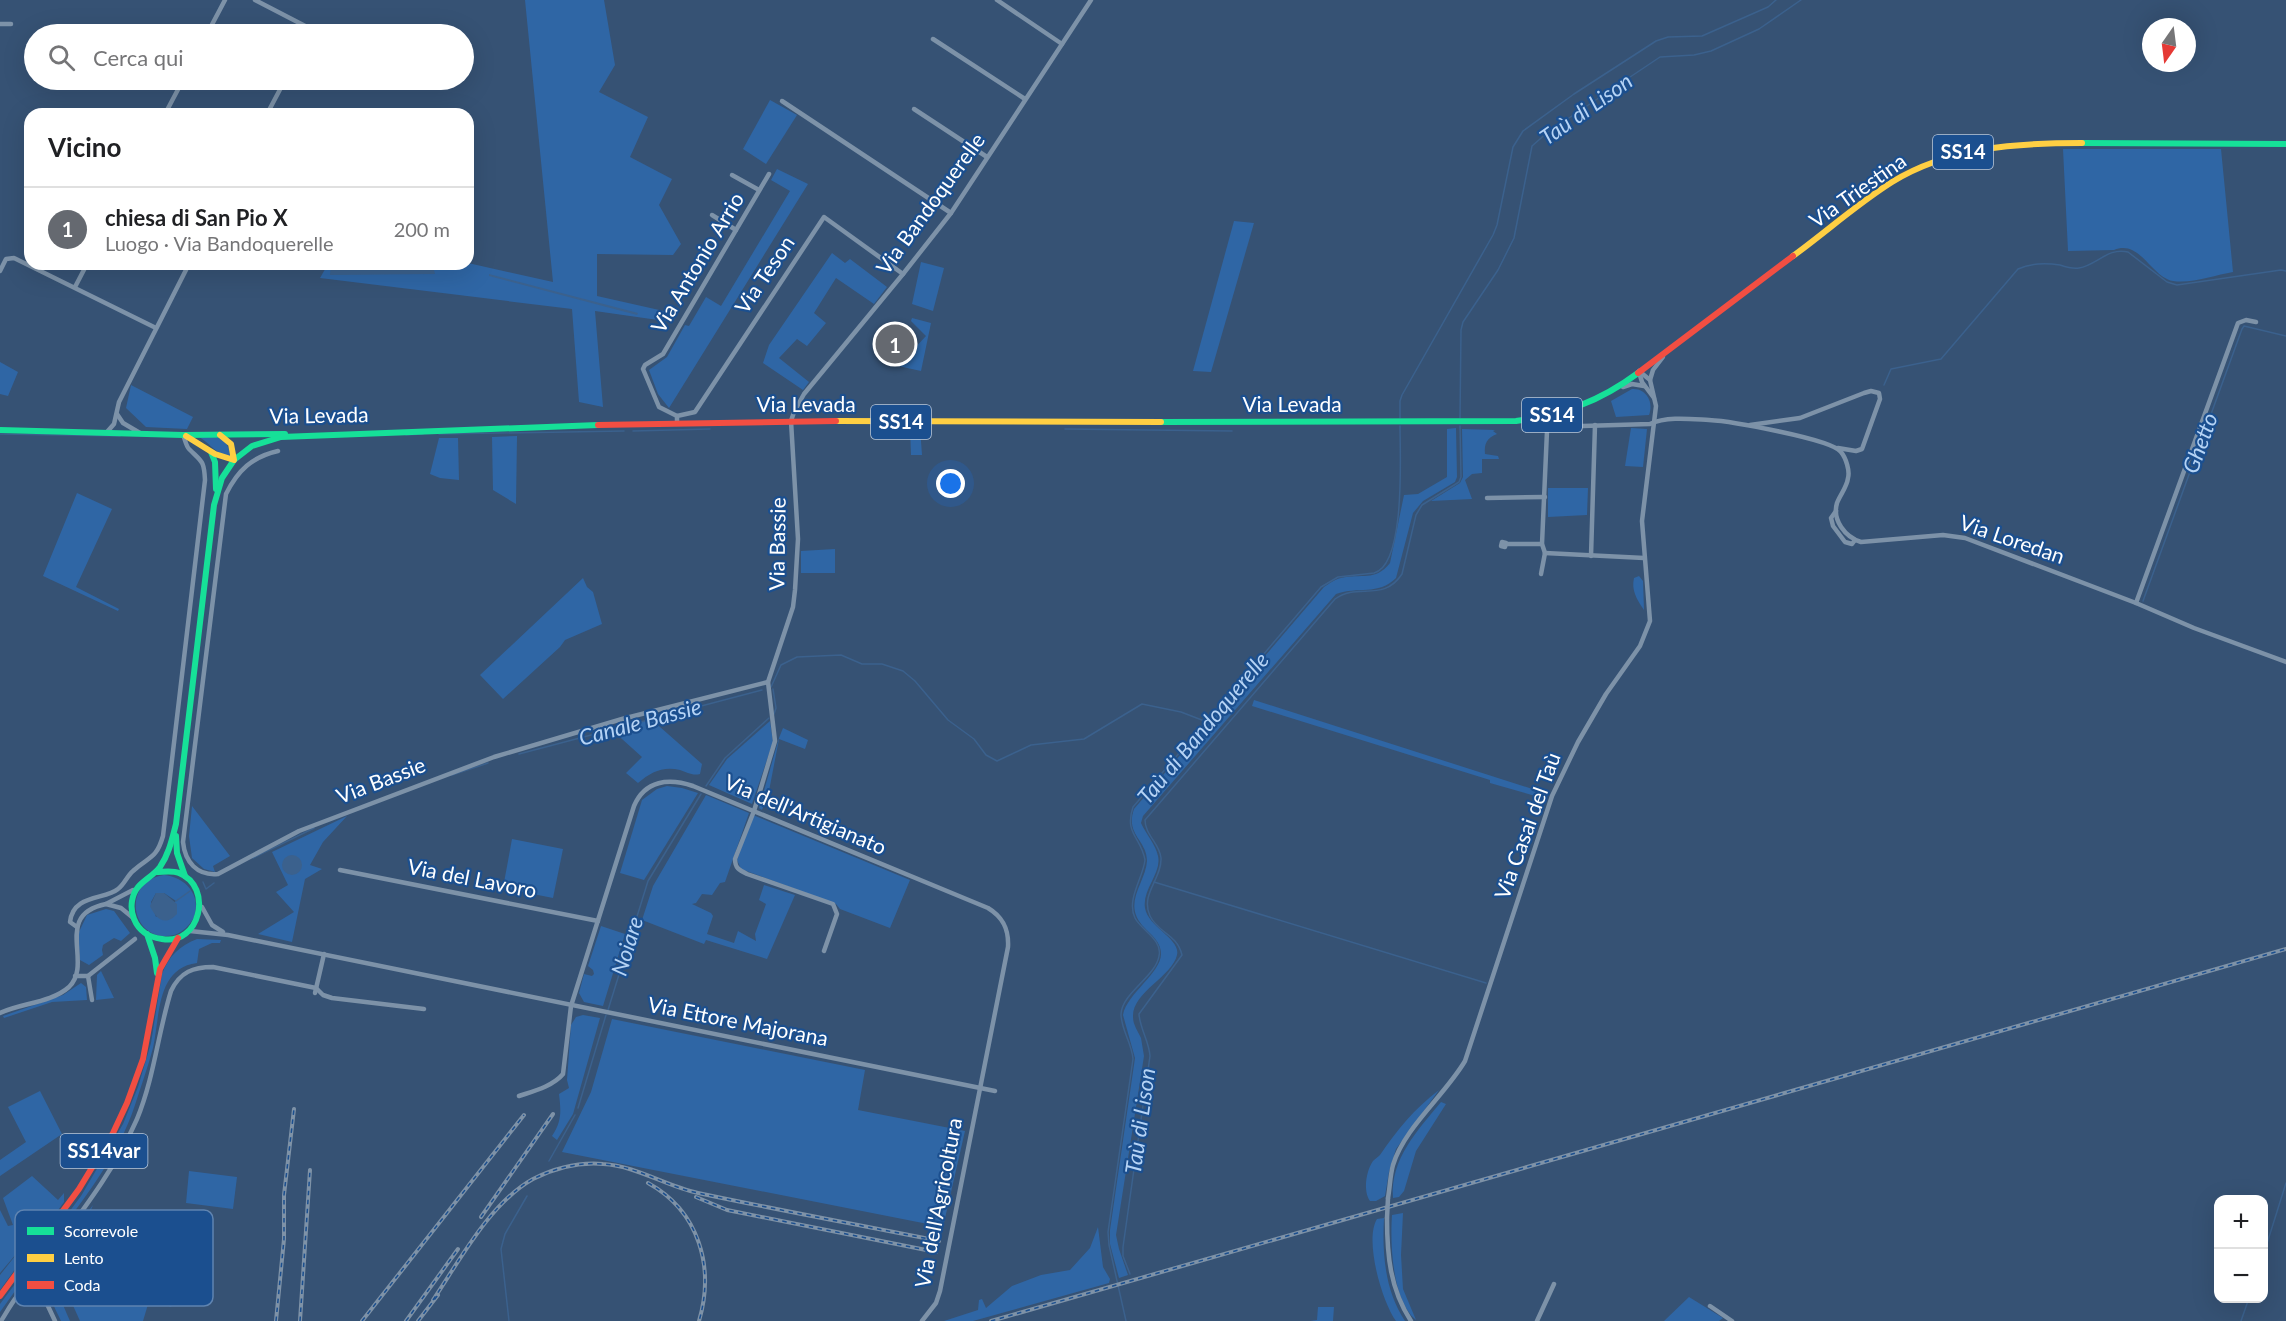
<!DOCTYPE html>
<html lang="it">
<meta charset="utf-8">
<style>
:root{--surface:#fff;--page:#f6f6f6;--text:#202124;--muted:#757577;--line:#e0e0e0;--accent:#656970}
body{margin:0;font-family:Lato,sans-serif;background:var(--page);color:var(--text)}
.controls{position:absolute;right:18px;bottom:18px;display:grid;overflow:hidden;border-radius:12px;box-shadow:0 6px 24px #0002}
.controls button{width:54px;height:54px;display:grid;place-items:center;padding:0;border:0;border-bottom:2px solid var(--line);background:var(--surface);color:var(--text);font:30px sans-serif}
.compass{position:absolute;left:2142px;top:18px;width:54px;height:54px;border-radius:50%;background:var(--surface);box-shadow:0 6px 24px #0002;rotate:194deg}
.you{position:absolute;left:951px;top:484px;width:21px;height:21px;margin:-15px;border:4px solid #fff;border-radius:50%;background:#1a73e8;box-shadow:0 0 0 9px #1a73e833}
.badge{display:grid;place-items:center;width:39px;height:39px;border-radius:50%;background:var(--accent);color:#fff;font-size:20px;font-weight:700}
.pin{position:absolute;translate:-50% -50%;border:3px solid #fff;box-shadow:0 2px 6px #0006}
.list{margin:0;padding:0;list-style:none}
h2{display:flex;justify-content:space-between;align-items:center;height:78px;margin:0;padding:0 24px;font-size:26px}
h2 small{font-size:20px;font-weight:400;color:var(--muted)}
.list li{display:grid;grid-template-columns:39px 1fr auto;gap:18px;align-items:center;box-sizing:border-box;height:84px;padding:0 24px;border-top:2px solid var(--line)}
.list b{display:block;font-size:22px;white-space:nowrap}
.list p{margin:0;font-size:20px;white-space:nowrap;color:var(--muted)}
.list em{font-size:20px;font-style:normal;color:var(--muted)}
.icon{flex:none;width:33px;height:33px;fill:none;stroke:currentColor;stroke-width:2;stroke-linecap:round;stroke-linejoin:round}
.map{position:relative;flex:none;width:2286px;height:1321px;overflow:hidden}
.search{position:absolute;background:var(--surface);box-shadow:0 6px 24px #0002;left:24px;top:24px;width:450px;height:66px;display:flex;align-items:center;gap:15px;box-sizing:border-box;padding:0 21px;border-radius:33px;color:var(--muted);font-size:22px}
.panel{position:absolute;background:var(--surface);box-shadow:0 6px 24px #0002;left:24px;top:108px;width:450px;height:162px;border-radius:18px}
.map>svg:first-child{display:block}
</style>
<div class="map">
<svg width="2286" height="1321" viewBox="0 0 2286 1321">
<rect width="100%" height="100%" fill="#365274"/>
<g fill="#2f66a5" fill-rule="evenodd">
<path d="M525 0H604L615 65 599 92 648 117 630 157 672 179 659 205 681 244 673 255 597 254V296L677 314 672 322 595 311 603 407 579 402 572 309 320 278 328 264 468 263 553 282Z"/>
<path d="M770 100 797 115 766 164 743 149Z"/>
<path d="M2063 149H2221L2233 272C2215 275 2191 284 2173 281 2151 277 2140 239 2114 250L2068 251Z"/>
<path d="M777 169 808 184 669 408 658 394 649 370 667 357 685 325 689 326 706 297 721 306 790 191 771 180Z"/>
<path d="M1234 221 1254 223 1211 372 1193 371Z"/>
<path d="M832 253 845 263 850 259 887 287 874 304 836 278 814 313 826 323 807 346 797 339 779 358 809 382 803 390 763 363 769 345Z"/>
<path d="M921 262 944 268 933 311 912 304Z"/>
<path d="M912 318 931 323 921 371 898 366 926 336 911 321Z"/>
<path d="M0 362 18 372 8 396 0 394Z"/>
<path d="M131 385 193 417 187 429 146 427 126 408Z"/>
<path d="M1632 389C1646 388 1654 402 1649 415L1616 417 1611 401Z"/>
<path d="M910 427H920L922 455H911Z"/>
<path d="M1456 428 1457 477 1455 482 1423 501 1413 513 1396 578C1378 596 1358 586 1336 594L1143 816 1141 823C1146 834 1156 845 1158 856 1162 873 1142 889 1145 908 1148 927 1181 939 1177 955 1172 977 1132 992 1133 1017 1133 1025 1138 1031 1141 1038 1142 1044 1143 1050 1144 1056L1116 1235 1119 1249 1128 1275 1119 1278 1110 1244V1230L1135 1058 1123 1015C1127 993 1162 973 1161 953 1160 936 1141 930 1136 915 1129 897 1146 879 1147 861 1147 840 1125 835 1134 809L1324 587C1329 584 1335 579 1341 578 1361 573 1375 582 1390 563L1404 495 1418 494 1447 477V429Z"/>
<path d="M1631 428 1647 429 1643 467 1625 466Z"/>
<path d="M1462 429 1495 430 1493 431 1497 434C1487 438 1484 443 1485 454L1498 456 1499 459H1482V473L1472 474 1465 480 1472 499 1431 501 1460 483 1463 477Z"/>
<path d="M517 436 516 504 493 490 492 437Z"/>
<path d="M199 437C219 437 226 435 231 456 217 456 210 443 199 437Z"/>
<path d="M439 438H458L459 480 440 478 430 474Z"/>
<path d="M1548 488H1588L1587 515 1548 517Z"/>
<path d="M77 493 112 509 76 587 119 609 118 611 43 576Z"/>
<path d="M835 549V573H801V551Z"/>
<path d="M1639 576 1643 581 1644 610C1637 600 1631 590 1634 578Z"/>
<path d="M583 578 587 587 593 592 602 624 565 640 560 647 503 699 480 675Z"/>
<path d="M1254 700 1548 794 1546 799 1490 783V780L1252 706Z"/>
<path d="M651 719 702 764 700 774C692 776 687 772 680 770 663 766 651 772 638 783L626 773 642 757 612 730Z"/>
<path d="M770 721 773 742 752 804 709 785 727 759Z"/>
<path d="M783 728 808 740 805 749 779 739 769 791 762 810 759 808 779 738Z"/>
<path d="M667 786 682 788 698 793 644 880 620 873 642 800 657 789Z"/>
<path d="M706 795 749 813 725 882 720 883 712 895 702 894 696 903 692 904 711 913 713 916 707 934 734 943 738 931 756 941 755 934 766 904 759 900 764 885 795 895 767 959 706 940 704 944 642 920 653 886Z"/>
<path d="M192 806 230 856 213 866 215 872 204 869 192 858 189 836Z"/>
<path d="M753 815 910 880 890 928 840 909 836 904 741 869 737 860Z"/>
<path d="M347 816 323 842 310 865 322 869 305 879 292 942 258 934 294 912 276 892 288 885 272 852Z"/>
<path d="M512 839 563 849 553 898 503 888Z"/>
<path d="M164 875C185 877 202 895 194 917 190 925 182 933 174 935 132 945 119 882 164 875ZM156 893H164L176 901 156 917 151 902Z"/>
<path d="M106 909 114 911 130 933 121 941 114 938 103 945 102 950 103 955 89 965 80 960 78 934 87 915Z"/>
<path d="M601 926 625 934 603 1006 584 1002 579 993 584 974 592 976 594 974 593 970 588 966Z"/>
<path d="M197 939 221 940 220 943H212L199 949 197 963C156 968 160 1017 153 1048 148 1067 141 1086 135 1105 118 1157 81 1203 49 1245 32 1267 16 1290 0 1312V1304L81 1196 123 1124 138 1087 151 1043 162 974C169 956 179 946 197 939Z"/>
<path d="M101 971 114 998 96 1000 97 975Z"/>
<path d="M81 983 86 987 87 1000 52 1002 4 1018 3 1016 63 995Z"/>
<path d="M583 1015 600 1018 573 1114 557 1140 552 1136C562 1121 561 1111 559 1094L569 1088 567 1080 571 1025 576 1017Z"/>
<path d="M612 1019 865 1070 858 1110 965 1131 943 1227 562 1152 591 1092Z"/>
<path d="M1439 1090 1396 1149 1389 1172 1385 1196 1376 1201H1370C1363 1191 1366 1171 1373 1161 1375 1159 1378 1157 1380 1155 1397 1130 1414 1109 1439 1090Z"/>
<path d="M40 1091 62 1134 0 1176V1160L26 1142 8 1107Z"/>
<path d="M1441 1102 1446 1104 1416 1151 1404 1191 1399 1197 1393 1198C1390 1159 1418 1130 1441 1102Z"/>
<path d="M189 1171 237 1177 233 1209 186 1203Z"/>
<path d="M32 1176 58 1200 64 1193V1202L0 1290V1275L27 1241 0 1273V1210L8 1226 13 1225 3 1198Z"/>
<path d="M93 1205C90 1214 81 1224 74 1232 48 1268 53 1283 70 1321H61C54 1306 43 1286 46 1269Z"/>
<path d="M1403 1213 1401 1255 1403 1289 1416 1320C1392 1301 1390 1243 1392 1215Z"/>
<path d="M1384 1218C1382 1254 1385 1291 1405 1321H1396C1382 1302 1364 1240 1377 1219Z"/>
<path d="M1098 1227 1103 1267 1110 1279 1109 1283 973 1321H944L978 1310 979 1300 982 1299 986 1308 1012 1286 1041 1275 1070 1270 1090 1248Z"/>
<path d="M182 1273 193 1274C188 1289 185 1300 170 1307L168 1305 172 1279H181Z"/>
<path d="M67 1283 152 1291 143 1321H80L66 1290Z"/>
<path d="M1689 1297 1723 1318 1719 1321H1664Z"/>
<path d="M1318 1307H1334L1333 1321H1310L1317 1320Z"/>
</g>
<g fill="#3b618d">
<path d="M331 264H410L434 270 435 274 330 275Z"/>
<path d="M489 274 638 313 637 315 489 276Z"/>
<circle cx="292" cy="865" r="10"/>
<path d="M156 893H164L177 904V914C165 927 156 919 150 906Z"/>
</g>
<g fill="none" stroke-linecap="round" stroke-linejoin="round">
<g stroke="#3b618d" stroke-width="1.5">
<path d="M1884 385 1891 369 1941 359 2018 269C2031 263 2047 263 2060 265 2066 267 2074 269 2079 268 2097 265 2108 247 2128 252L2167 282 2177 285 2281 270 2286 271"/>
<path d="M1400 418V401L1402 395 1493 235 1497 225 1513 147 1523 131 1574 94 1656 41 1668 37 1702 36 1768 7 1776 0"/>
<path d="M1460 418 1461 330 1463 322 1498 270 1514 238 1532 146 1548 132 1660 57 1694 55 1711 51 1759 29 1801 0"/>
<path d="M1065 429 1232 431"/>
<path d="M633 431 710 429"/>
<path d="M0 434 120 436"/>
<path d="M439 434 624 431"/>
<path d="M406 435 423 434"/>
<path d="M2143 601 2242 329 2244 326 2286 336"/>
<path d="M771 687 781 665 797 657 841 655 862 664H882L903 671 915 681 948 720 974 739 986 755 997 761 1031 745 1084 739 1142 704 1181 712 1207 722"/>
<path d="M773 689 776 708 774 714"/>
<path d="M519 754 762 690"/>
<path d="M452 775 488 763"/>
<path d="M706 786 725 758 769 718"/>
<path d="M253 858 314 828"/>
<path d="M203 882 206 889 214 883"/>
<path d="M1154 882 1486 983"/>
<path d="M176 901 190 891"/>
<path d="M608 1010 648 881 701 794"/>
<path d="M578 1108 606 1015"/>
<path d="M549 1161 575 1115"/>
<path d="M2264 1253 2286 1183"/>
<path d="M1130 1274 1123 1256V1247L1150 1056C1149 1041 1140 1029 1139 1014L1182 955C1177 934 1158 933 1150 916 1140 894 1162 879 1161 858 1160 844 1145 835 1145 820L1335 599C1358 582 1383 603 1402 574L1416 515 1422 505 1459 482 1461 477 1460 426"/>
<path d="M509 1321 501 1249 505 1234 527 1196"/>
<path d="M1126 1321 1109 1245 1108 1232 1133 1059C1132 1043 1121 1030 1121 1014 1122 993 1156 976 1159 956 1163 940 1141 930 1135 918 1126 900 1143 878 1145 860 1141 837 1124 834 1133 807L1321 587 1338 577 1374 573C1406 565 1400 453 1400 426"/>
<path d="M2241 1321 2249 1298"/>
</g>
<g stroke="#7d92a8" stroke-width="4.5">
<path d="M255 0 311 29 308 34"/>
<path d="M997 0 1062 44"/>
<path d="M0 24H11"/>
<path d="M207 34 225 0"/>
<path d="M933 39 1025 99"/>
<path d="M782 101 951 213"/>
<path d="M914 109 987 157"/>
<path d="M165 114 183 80"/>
<path d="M267 114 285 80"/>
<path d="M732 175 759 190"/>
<path d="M712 215 736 230"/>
<path d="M0 271 6 259 14 258 156 328"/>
<path d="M75 287 87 264"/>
<path d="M1639 372 1642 382 1654 398"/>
<path d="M1650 380 1653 370 1663 357"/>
<path d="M1623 387 1632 384 1644 386"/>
<path d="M117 414 123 423 140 433"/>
<path d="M677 416 659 407 643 369 645 365 663 354 769 174"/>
<path d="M677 423V416L695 412 824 217 903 274"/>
<path d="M1750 425 1800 418 1864 393 1871 391 1879 393 1880 399 1862 449 1856 451 1838 448"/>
<path d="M107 432 114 424 119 402 189 264"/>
<path d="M278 451C252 457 238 470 226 494L183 842C185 862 197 876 218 874L299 831 494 757 622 719 768 682"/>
<path d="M1487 498 1545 497"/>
<path d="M1836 511 1831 518 1833 526 1845 542 1852 544 1855 540"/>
<path d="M1502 542 1506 543 1505 547 1501 546Z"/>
<path d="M1506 544H1542"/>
<path d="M1545 553 1542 544 1547 431 1549 427 1650 424C1667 416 1691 419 1709 420 1729 421 1832 439 1841 452 1846 458 1850 471 1848 478 1847 487 1840 495 1837 503 1832 520 1845 537 1861 542L1943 535 1965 538 2136 603 2194 628 2286 662"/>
<path d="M1545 553 1644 558"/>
<path d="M1591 556 1595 425"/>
<path d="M1541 574 1545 553"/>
<path d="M2136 603 2238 323 2246 320 2256 322"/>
<path d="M340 870 598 921"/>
<path d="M202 907 212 925 223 932"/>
<path d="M132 917 121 908 106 904 133 890"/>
<path d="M77 927 70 922C73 894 105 900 118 889 124 885 127 876 133 871 149 856 156 860 163 836L205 480C204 460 202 462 189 449 186 446 185 439 183 435"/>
<path d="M190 931 228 935 995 1091"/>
<path d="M824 951 837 914 833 904 747 874C739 870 735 868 735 859L754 811 775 741 768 682 793 607 795 590 798 539 791 421 794 412 804 394 903 274 951 213 1091 0"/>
<path d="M75 976H88L135 939"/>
<path d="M88 976 92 1000"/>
<path d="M315 993 324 954"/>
<path d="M0 1013C21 1003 51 1003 69 987 94 963 52 915 106 904"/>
<path d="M519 1096C534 1091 553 1086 563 1074L571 1006 634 806C645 780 669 778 693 786L988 908C1003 917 1009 929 1008 947L940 1291 936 1303 922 1321"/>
<path d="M1388 1198C1390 1187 1390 1176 1393 1165 1404 1128 1445 1095 1465 1061L1552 796 1578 742 1606 694 1640 646 1650 621 1642 521 1656 406 1650 380 1639 371"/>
<path d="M1387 1218C1387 1255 1390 1289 1411 1321"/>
<path d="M38 1274 40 1268C75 1220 113 1174 137 1119 154 1078 158 1033 171 991 180 972 193 967 213 967L316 988 323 995 332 998 424 1009"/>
<path d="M33 1285 38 1274V1288"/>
<path d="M1710 1306 1732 1321"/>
<path d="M1 1321C9 1309 17 1291 31 1285L40 1289 55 1321"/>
<path d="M1537 1321 1554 1284"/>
</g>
<g stroke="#16e098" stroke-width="6">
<path d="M2082 143 2286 144"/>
<path d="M1161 422 1516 421C1564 414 1599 402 1638 373"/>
<path d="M0 430 183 435 285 434"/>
<path d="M211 452 215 462 216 489"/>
<path d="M234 460 252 446 281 437 598 425"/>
<path d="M176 836 177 853 185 876"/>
<path d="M156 872C163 872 172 870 179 873 214 887 200 946 162 939 155 938 150 937 145 933 135 926 130 913 132 901 135 882 150 880 160 867 169 854 172 839 176 824L214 505 222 478 234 460"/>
<path d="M147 934 155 958 157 973"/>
</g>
<g stroke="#ffcf43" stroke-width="6">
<path d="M1793 256C1826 232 1857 204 1892 182 1949 147 2016 143 2082 143"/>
<path d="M836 421 1161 422"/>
<path d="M186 436 215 454 234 460 231 444 220 435"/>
</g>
<g stroke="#f24e42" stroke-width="6">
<path d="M1638 373 1793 256"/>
<path d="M598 425 836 421"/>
<path d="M0 1296 79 1189 113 1133 127 1103 143 1059 160 969 178 938"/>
</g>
<defs>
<g id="rail">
<path d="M648 1183C699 1211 715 1267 699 1321"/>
<path d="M696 1197 727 1210 936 1252"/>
<path d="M481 1217 553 1114"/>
<path d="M433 1300C460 1260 490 1203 533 1179 555 1168 579 1162 603 1164 637 1166 665 1186 698 1193 778 1210 859 1225 939 1241"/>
<path d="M276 1321 284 1239V1195L294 1109"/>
<path d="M300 1321 310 1170"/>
<path d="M362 1321 524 1115"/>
<path d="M406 1321 458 1249"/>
<path d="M418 1321 438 1295"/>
<path d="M991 1321 2286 949"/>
</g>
</defs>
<use href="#rail" stroke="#7e92a7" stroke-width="4"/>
<use href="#rail" stroke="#1b4f8f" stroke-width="1.5" stroke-dasharray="4.5" stroke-linecap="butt"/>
<path stroke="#7d92a8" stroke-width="4.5" d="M1387 1218 1388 1198"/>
</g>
<g text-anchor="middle" stroke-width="4.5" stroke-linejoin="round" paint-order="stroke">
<g fill="#1b4f8f" stroke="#bbcadd" stroke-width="1.5">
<rect x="1933" y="135" width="60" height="34" rx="4.5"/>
<rect x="1522" y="398" width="60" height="34" rx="4.5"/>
<rect x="871" y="405" width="60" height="34" rx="4.5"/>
<rect x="60.5" y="1134" width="87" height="34" rx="4.5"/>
</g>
<g font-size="20" font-weight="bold" fill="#fff">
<text x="1963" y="159">SS14</text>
<text x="1552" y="422">SS14</text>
<text x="901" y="429">SS14</text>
<text x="104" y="1158">SS14var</text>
</g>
<g font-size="21" fill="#fff" stroke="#1b4f8f">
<text transform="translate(1858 191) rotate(-35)" y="7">Via Triestina</text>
<text transform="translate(931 204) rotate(-54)" y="7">Via Bandoquerelle</text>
<text transform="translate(698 263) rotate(-59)" y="7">Via Antonio Arrio</text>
<text transform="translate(765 275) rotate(-56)" y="7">Via Teson</text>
<text x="806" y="412">Via Levada</text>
<text x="1292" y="412">Via Levada</text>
<text transform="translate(319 416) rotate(-1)" y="7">Via Levada</text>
<text transform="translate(2012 540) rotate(19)" y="7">Via Loredan</text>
<text transform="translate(778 544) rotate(-89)" y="7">Via Bassie</text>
<text transform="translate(381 781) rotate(-21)" y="7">Via Bassie</text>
<text transform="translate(805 815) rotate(23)" y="7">Via dell'Artigianato</text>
<text transform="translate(1528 826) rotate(-70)" y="7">Via Casai del Taù</text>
<text transform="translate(472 879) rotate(11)" y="7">Via del Lavoro</text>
<text transform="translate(738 1022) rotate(11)" y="7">Via Ettore Majorana</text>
<text transform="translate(939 1203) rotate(-79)" y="7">Via dell'Agricoltura</text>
</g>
<g font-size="22" font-style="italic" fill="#b5d3f5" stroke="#1b4f8f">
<text transform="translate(1586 109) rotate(-35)" y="8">Taù di Lison</text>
<text transform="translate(2200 443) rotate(-70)" y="8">Ghetto</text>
<text transform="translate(640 722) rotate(-15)" y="8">Canale Bassie</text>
<text transform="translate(1203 728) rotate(-50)" y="8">Taù di Bandoquerelle</text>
<text transform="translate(627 946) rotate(-73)" y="8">Noiare</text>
<text transform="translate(1140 1121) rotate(-82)" y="8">Taù di Lison</text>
</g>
</g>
<rect x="15" y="1210" width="198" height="96" rx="9" fill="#1b4f8f" stroke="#5f84b1" stroke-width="1.5"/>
<rect x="27" y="1227" width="27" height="8" fill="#16e098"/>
<rect x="27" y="1254" width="27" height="8" fill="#ffcf43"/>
<rect x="27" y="1281" width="27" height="8" fill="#f24e42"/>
<g font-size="16" fill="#fff">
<text x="64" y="1237">Scorrevole</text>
<text x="64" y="1264">Lento</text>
<text x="64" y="1291">Coda</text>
</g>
</svg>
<div class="controls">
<button>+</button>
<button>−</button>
</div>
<svg class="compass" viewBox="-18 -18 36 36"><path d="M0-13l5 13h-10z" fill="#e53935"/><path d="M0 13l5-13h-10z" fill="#757577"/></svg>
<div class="you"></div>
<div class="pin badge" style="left:895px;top:344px">1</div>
<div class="search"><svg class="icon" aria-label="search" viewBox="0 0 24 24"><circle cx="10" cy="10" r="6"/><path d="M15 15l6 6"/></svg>Cerca qui</div>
<section class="panel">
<h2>Vicino<small></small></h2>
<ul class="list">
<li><span class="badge">1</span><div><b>chiesa di San Pio X</b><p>Luogo · Via Bandoquerelle</p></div><em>200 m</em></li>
</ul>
</section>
</div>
